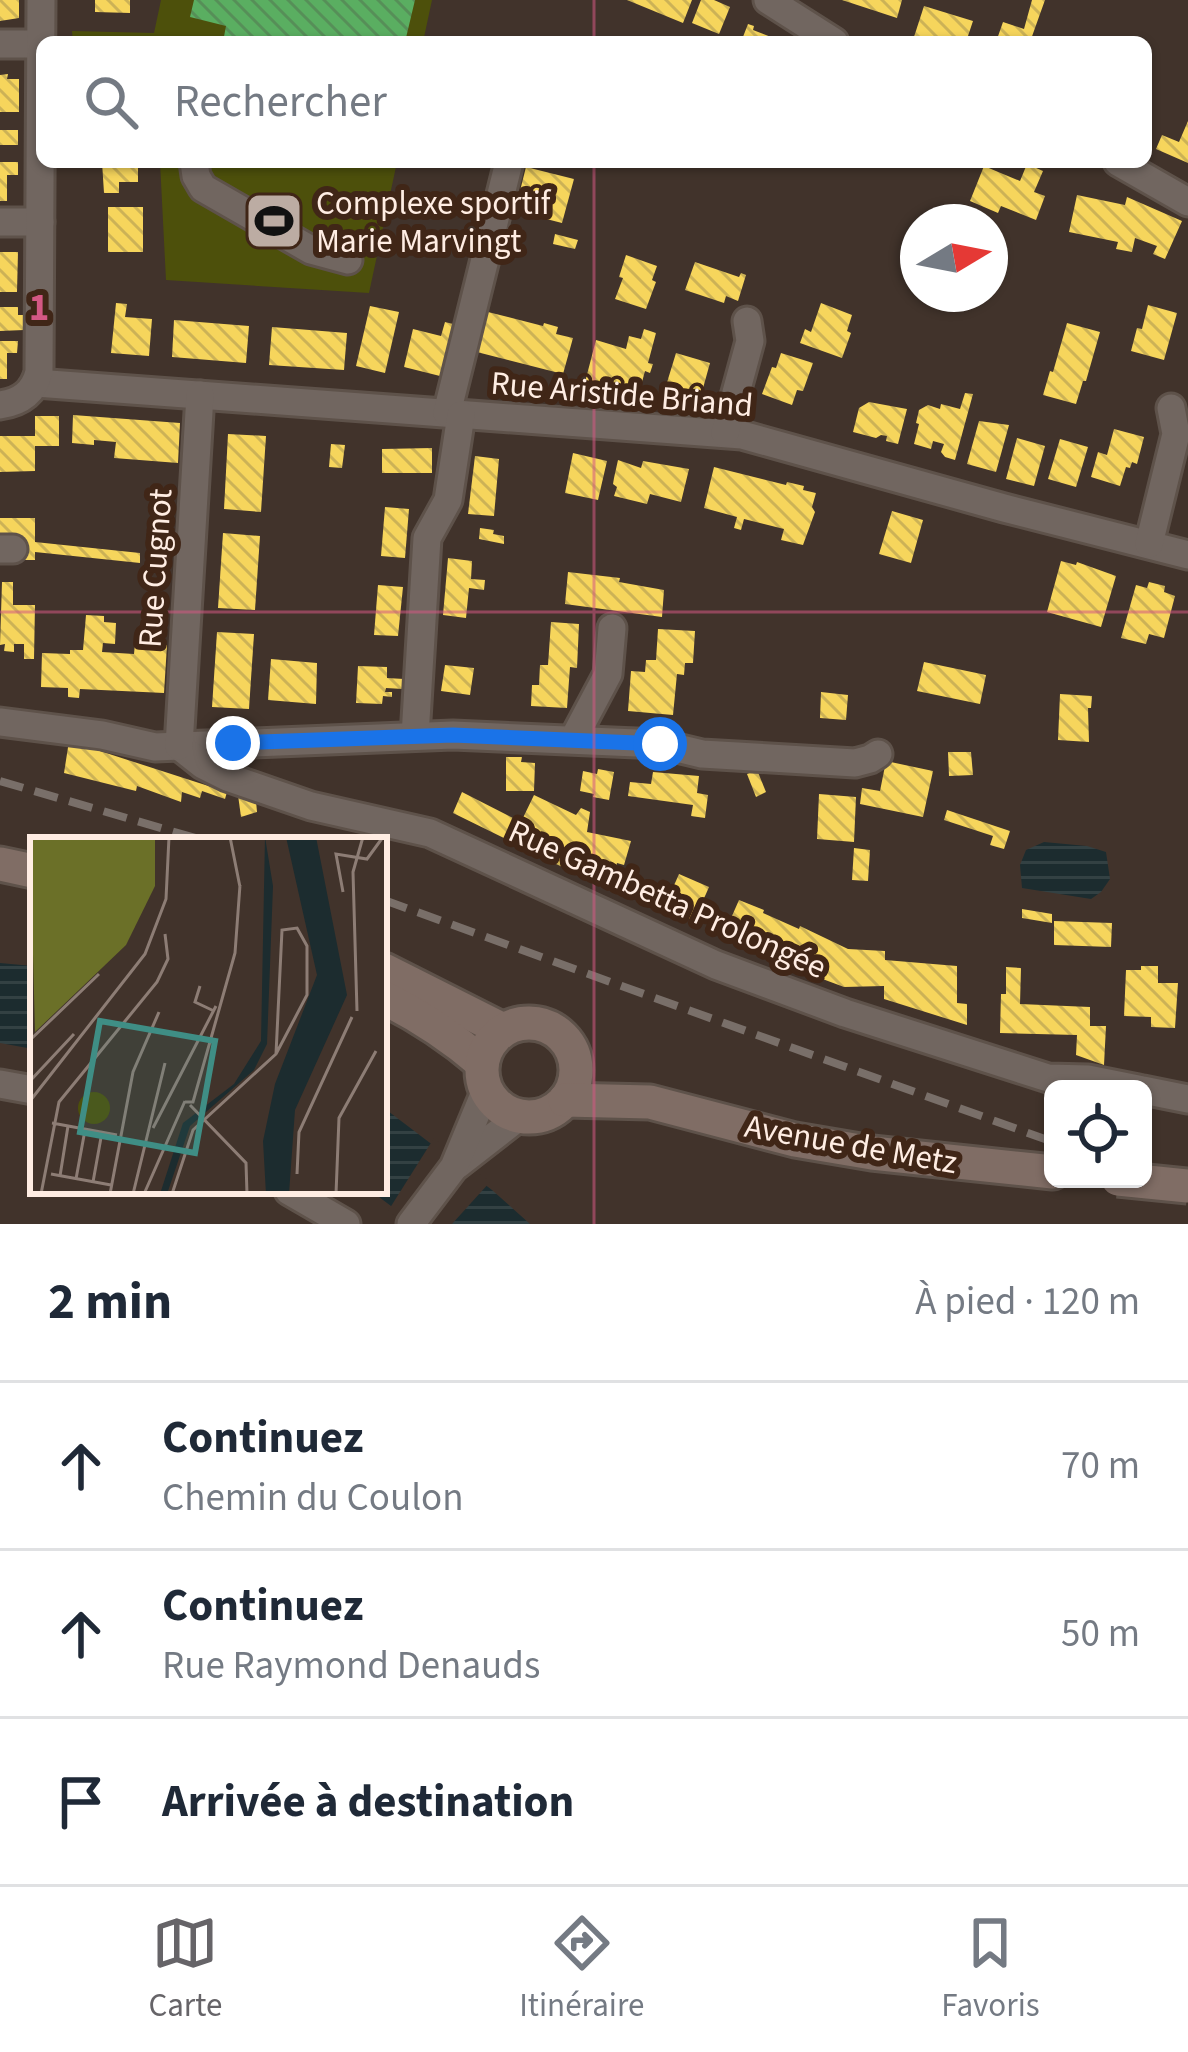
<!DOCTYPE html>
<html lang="fr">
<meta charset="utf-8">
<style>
:root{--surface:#fff;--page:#f6f6f7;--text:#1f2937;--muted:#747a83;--line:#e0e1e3;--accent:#666468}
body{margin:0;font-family:"Source Sans 3",sans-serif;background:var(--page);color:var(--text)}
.controls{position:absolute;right:36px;bottom:36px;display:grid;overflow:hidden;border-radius:18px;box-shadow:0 3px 9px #0004}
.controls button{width:108px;height:108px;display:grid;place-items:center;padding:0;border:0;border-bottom:3px solid var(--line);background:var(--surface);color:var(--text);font:60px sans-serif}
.compass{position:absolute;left:900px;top:204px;width:108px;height:108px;border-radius:50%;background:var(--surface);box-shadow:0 3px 9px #0004;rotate:80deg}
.stop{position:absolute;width:36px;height:36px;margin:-27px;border:9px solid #1a73e8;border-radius:50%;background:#fff}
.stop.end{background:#1a73e8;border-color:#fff;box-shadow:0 3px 12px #0008}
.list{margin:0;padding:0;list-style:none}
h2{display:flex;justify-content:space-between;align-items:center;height:156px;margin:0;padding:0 48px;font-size:51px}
h2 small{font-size:39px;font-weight:400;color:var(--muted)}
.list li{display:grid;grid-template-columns:78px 1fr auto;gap:36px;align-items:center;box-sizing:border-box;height:168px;padding:0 48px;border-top:3px solid var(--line)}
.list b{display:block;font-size:45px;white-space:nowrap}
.list p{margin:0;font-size:39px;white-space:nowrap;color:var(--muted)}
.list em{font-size:39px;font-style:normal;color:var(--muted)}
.icon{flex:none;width:66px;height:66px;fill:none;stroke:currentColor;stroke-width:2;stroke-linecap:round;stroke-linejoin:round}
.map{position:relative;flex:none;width:1188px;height:1224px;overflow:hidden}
.search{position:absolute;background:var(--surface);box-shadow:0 3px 9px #0004;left:36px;right:36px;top:36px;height:132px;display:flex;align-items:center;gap:30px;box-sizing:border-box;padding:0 42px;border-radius:18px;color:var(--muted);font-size:45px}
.sheet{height:660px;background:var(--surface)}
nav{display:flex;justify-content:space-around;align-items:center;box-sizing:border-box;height:168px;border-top:3px solid var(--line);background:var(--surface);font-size:33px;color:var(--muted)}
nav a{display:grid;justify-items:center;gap:6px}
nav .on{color:var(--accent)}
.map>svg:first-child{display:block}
</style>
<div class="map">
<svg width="1188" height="1224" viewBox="0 0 1188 1224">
<defs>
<pattern id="water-rules" width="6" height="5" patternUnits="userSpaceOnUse" patternTransform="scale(3)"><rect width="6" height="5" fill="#1c2c2f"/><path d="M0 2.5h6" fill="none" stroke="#334143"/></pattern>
<pattern id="homes-back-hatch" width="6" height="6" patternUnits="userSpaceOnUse" patternTransform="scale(3)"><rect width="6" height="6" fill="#f6d55c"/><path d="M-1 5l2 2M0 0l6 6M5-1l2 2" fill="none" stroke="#ccb256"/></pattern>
<pattern id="public-back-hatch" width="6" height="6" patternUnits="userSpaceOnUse" patternTransform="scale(3)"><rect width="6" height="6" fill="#5aae61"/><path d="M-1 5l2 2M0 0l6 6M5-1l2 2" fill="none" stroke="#568f58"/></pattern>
</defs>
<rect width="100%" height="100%" fill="#41332b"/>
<g fill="#4d500b">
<path d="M161 0H432L423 42H73L72 31 154 33Z"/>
<path d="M160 162H397L369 293 166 280Z"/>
</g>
<g fill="url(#water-rules)">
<path d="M1044 842 1087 846 1106 852 1110 879 1101 892 1091 899 1022 888 1020 865 1026 850Z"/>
<path d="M0 963 33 966V1049L0 1043Z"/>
<path d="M384 1108 492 1190 530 1224H415L371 1191H384Z"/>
</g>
<path fill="#41332b" d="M434 1138 490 1182 452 1224H405L388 1211Z"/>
<g fill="url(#homes-back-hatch)">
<path d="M0 0H19V18L0 21Z"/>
<path d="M95 0H130V13L95 12Z"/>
<path d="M627 0H692L683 23Z"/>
<path d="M701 0H714L730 7 719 34 692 23Z"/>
<path d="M842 0H902L897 18Z"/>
<path d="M1032 0H1045L1030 42H996L1003 22 1024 29Z"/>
<path d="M924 6 973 21 966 42 913 40Z"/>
<path d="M748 24 754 26 753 30 784 42H741Z"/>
<path d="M8 74 7 79H19V112H0V75Z"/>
<path d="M1188 121V163L1156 149 1162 135 1179 142Z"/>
<rect x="0" y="130" width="18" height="15"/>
<path d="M0 162H18V175H7V201H0Z"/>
<path d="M102 162H138V182H119V193H104Z"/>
<path d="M1027 164 1043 171 1034 192 1045 196 1036 220 1001 206 998 213 970 201 984 166 1020 181Z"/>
<path d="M526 167 574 179 562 223 515 211Z"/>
<path d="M1077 195 1125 205 1127 197 1182 221 1165 259 1153 254 1157 246 1135 238 1132 252 1116 249 1118 242 1069 232Z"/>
<rect x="108" y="207" width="35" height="45"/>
<path d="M555 234 578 240 575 249 553 244Z"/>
<path d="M0 252H18L17 292H0Z"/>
<path d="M626 255 657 266 652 280 656 282 646 309 615 299 623 278 619 277Z"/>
<path d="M695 262 739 277 741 273 746 275 738 301 726 296 724 303 685 290Z"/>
<path d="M116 303 127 304 125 317 152 319 149 356 111 353Z"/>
<path d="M821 303 852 315 847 331 851 333 842 358 800 343 805 329 811 332Z"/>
<path d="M1148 305 1177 313 1164 360 1131 351 1137 328 1142 329Z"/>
<path d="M370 306 399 312 385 373 356 366Z"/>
<path d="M0 307H18V315H24V330L0 331Z"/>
<path d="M480 310 543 326 544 323 558 327 556 334 573 338 563 374 469 350Z"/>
<path d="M174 320 249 326 246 363 172 357Z"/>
<path d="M445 322 461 326 448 378 404 367 413 329 441 336Z"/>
<path d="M1067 323 1100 332 1086 381H1083L1076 404 1043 395 1050 371 1053 372Z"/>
<path d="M272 327 347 333 344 370 269 365Z"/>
<path d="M644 329 656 333 648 363 653 364 650 373 645 371 639 393 604 383 602 392 584 386 596 340 626 349 629 336 641 339Z"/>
<path d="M0 341H18L17 353H7V379H0Z"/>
<path d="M676 353 710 363 700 399 682 390 681 393 665 389Z"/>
<path d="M781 353 813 363 803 391 797 390 792 405 762 394 772 367 776 368Z"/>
<path d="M965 393 973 394 955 460 945 457 941 452 944 444 933 441 931 449 914 444 919 424 916 423 919 410 928 405 940 409 941 404 960 409Z"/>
<path d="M869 402 907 409 898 444 886 441 887 436 881 435 876 438 853 432 859 408Z"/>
<path d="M73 415 180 423 178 463 114 458 116 442 94 440V445L72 443Z"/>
<path d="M35 416H59V446H35V471L0 472V436H35Z"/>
<path d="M979 421 1009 425 996 472 967 464Z"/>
<path d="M1114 429 1144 437 1137 464 1132 462 1130 468 1126 467 1120 486 1091 477 1098 452 1107 455Z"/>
<path d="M228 434 266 436 261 512 224 509Z"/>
<path d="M1017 438 1045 446 1034 486 1006 479Z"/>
<path d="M1060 439 1088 447 1076 487 1048 479Z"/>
<path d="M331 444 345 445 342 468 329 467Z"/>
<path d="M432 448V473H382V449Z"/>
<path d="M573 453 607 461 598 500 565 493Z"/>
<path d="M475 456 499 459 494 516 468 514Z"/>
<path d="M618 460 641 468 643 461 689 469 681 502 650 494 647 504 614 496 617 487 613 484 614 478Z"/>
<path d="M714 467 786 485 787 482 804 486 803 490 816 493 812 507 815 512 803 545 781 540 784 529 744 519 741 530 734 528 737 517 704 508Z"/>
<path d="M385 507 409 509 405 558 381 556Z"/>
<path d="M892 511 923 520 911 563 879 554Z"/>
<path d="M0 518H35V542L140 553V563L35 552V560H16L0 539Z"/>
<path d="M480 528 494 530 493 534 504 536V544L479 539Z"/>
<path d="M223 533 260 536 255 610 218 608Z"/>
<path d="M448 558 472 561 471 579 485 580 484 590 469 588 466 618 443 615Z"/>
<path d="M1061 561 1076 565 1077 562 1116 576 1101 627 1047 612Z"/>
<path d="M568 572 620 578 619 582 664 590 662 617 565 604Z"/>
<path d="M2 582H13V605H35L34 659H24V644H14V652L4 651 5 644 0 645Z"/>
<path d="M1149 582 1165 586 1164 592 1175 596 1164 638 1149 634 1146 644 1121 638 1136 585 1147 588Z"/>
<path d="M378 585 403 587 398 636 374 635Z"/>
<path d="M86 615 104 616V622L116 623 115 644 103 643 102 652 134 654 135 643 167 645 164 693 80 689 79 698 68 697V688L41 687 42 653 70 654V650H83Z"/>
<path d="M551 622 579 624 577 668 570 667 567 708 531 706 532 685H539L540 665H548Z"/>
<path d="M658 629 695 631 693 663H685L684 675 677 674 673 715 628 711 631 671 645 672 646 660H656Z"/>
<path d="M217 632 254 634 249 709 212 707Z"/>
<path d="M271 659 317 663 316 704 268 700Z"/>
<path d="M924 662 986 675 980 704 917 691Z"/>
<path d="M445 665 474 668 470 695 441 691Z"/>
<path d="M358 666 387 667V678L404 679 403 689 386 688 385 692H392V697L383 696 382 704 356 703Z"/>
<path d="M821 692 848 695 846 720 820 718Z"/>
<path d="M1060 694 1092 696 1091 708H1088L1089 742 1058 740Z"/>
<path d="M69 741 227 792 225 799 202 791 200 798 182 792 181 802 137 786 136 791 64 773Z"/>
<path d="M948 752H971L973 775 949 776Z"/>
<path d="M506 757H522L521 762 535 763 534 791H506Z"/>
<path d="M886 761 933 771 923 817 860 804 862 788 880 791Z"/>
<path d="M598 769 614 772 609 800 593 797 594 794 580 791 583 771 597 774Z"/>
<path d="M757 770 766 792 756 797 747 774Z"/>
<path d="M653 772 699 776 697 793 708 795 705 818 691 816 693 805 628 796 630 782 651 784Z"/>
<path d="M462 792 521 822 534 795 576 815 581 808 590 812 587 832 631 841 624 865 617 863 613 876 597 872 599 866 586 862 588 857 582 855 579 875 554 863 561 844 520 824 512 842 453 813Z"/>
<path d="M819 794 856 797 854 842 817 839Z"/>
<path d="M238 795 256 801 257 812 241 817Z"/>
<path d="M947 810 1010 831 1004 849 990 845 993 836 944 820Z"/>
<path d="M854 848 870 850 868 881 852 880Z"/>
<path d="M679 874 709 887 694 921 664 908Z"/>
<path d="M739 900 764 910 763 913 799 929 800 926 848 949 885 951V960L957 966V1003L967 1004V1025L884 999V986L844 987 785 965 787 960 724 934Z"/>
<path d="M1022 909 1052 914V923L1022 918Z"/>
<path d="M1054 921 1112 923 1111 947 1054 945Z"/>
<path d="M1141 966H1158V983H1178L1175 1028 1151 1027V1017L1124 1016 1126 970H1141Z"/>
<path d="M1006 967 1021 968 1020 1004 1090 1007V1026H1106L1104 1065 1076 1055 1077 1035 1000 1033 1001 994H1006Z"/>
</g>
<path fill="url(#public-back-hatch)" d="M194 0H415L405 42H223L226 26 190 17Z"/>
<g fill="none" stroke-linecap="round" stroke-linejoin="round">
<defs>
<g id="minor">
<path d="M768 0 834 42"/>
<path d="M0 44H42"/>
<path d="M194 162 196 176 203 188 311 250 348 260"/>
<path d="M1118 162 1188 202"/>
<path d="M0 222H40"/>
<path d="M36 383 742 435 1004 508 1188 555"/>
<path d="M0 405C21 402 34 392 39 372L41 0"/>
<path d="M447 413 509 162"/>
<path d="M725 433 750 341 747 321"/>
<path d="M1149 544 1176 434 1171 408"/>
<path d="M0 549H13"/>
<path d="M0 722 102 735 155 747 453 735 660 744 702 754 855 763 870 759 878 754"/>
<path d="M415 736 427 538 448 500 461 415"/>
<path d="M574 738 608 674 612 628"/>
<path d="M179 746 203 765 227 777 311 806 430 833 716 965 845 1013 1048 1078 1088 1079 1138 1089"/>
<path d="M179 746 200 395"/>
<path d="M0 1084 33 1090"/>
<path d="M1143 1090 1188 1099"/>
<path d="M457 1165 520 1116"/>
<path d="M289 1191 346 1224"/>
<path d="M411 1224 454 1167 486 1090"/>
</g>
<g id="major">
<path d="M0 864 33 871"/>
<path d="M384 970 503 1030"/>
<path d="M384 998C420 1016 452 1037 482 1063"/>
<circle cx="529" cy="1070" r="47"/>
<path d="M565 1100 650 1102 795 1140 872 1153 1053 1172"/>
</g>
</defs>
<use href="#minor" stroke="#5e524a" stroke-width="33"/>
<use href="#major" stroke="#5e524a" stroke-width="39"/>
<use href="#minor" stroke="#716660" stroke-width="27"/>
<use href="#major" stroke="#806d65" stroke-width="33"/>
<g stroke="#796f69" stroke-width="8" stroke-dasharray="24 12" stroke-linecap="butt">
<path d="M0 781 202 840"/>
<path d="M384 900 1053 1142"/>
<path d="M1120 1179 1188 1201"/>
</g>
<defs>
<path id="major-bridge" d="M1118 1179 1188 1186"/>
</defs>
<use href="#major-bridge" stroke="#5e524a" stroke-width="39" stroke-linecap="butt"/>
<use href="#major-bridge" stroke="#806d65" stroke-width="33"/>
</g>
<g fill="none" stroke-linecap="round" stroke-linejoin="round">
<path stroke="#1a73e8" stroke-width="15" d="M233 743 453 735 660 744"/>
</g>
<path fill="none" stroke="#d45884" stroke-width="3" stroke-opacity="0.55" d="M594 0V42M594 162V1224M0 612H1188"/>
<defs>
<symbol id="stadium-square" viewBox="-11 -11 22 22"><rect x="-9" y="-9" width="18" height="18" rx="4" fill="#bcaca3" stroke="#402617"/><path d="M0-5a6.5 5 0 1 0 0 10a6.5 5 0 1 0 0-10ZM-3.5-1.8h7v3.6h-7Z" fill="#111"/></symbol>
</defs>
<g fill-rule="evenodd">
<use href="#stadium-square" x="241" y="188" width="66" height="66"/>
</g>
<g text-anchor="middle" stroke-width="12" stroke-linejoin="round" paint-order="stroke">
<g font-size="33" fill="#ffede3" stroke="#402617" text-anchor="start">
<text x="316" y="214">Complexe sportif<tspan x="316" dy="38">Marie Marvingt</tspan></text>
</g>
<g font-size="33" fill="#ffede3" stroke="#402617">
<text transform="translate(622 393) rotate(5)" y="12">Rue Aristide Briand</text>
<text transform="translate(154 568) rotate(-86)" y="12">Rue Cugnot</text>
<text transform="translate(668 898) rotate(24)" y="12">Rue Gambetta Prolongée</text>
<text transform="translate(851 1143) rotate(10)" y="12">Avenue de Metz</text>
</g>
</g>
<g transform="translate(30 837)">
<rect width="357" height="357" fill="#41332b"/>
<path d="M48 271a16 16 0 1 1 32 0a16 16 0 1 1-32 0Z" fill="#4d500b"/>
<path d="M0 0H125V49L96 108 5 195Z" fill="#6b7028"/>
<path d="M235 0 243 49 237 207 224 233 160 289 137 357H130L153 286 204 247 231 204ZM256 0H286L317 158 265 273 259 357H236L233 304 245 247 287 138Z" fill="#1c2c2f"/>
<path fill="none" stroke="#8d7d75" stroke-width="3" d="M200 0 210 50M313 55 306 17 337 22 353 0M267 91 277 109V158L246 217 252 93ZM170 149 165 165 184 174M327 174 323 35 333 0M0 203 69 137M0 244 44 197M0 264 115 117 136 62 139 0M155 265H163L205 116 210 48M160 268 216 326 217 357M22 286 87 298M123 291 186 169M21 337 81 348M267 337 269 295 322 180M30 339 38 289M46 342 55 293M63 345 72 295M11 357 29 265 127 145 138 122 135 97M80 357 103 235 129 175M103 357 135 226M114 357 155 264M142 357 163 293 246 217M306 357 309 281 346 214"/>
<path fill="#3f8e85" fill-opacity="0.15" stroke="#3f8e85" stroke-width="6" d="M70 184 185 204 165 316 50 295Z"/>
<rect width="357" height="357" fill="none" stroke="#ffede3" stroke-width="6"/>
</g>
<g font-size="39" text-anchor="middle" font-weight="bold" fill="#d45884" stroke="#402617" stroke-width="12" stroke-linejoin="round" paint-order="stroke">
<text x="39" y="320">1</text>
</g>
</svg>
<div class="controls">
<button><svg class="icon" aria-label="locate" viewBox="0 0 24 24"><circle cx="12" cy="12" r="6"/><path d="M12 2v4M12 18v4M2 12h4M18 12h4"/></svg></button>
</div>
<svg class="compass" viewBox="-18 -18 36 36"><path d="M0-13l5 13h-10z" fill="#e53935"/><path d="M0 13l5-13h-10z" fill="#747a83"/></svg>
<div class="stop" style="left:660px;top:744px"></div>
<div class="stop end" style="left:233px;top:743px"></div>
<div class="search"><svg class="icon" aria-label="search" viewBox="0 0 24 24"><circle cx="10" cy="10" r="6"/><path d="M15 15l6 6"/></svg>Rechercher</div>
</div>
<section class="sheet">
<h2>2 min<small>À pied · 120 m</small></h2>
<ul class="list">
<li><svg class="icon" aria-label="ahead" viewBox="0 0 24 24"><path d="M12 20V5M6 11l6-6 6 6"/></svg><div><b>Continuez</b><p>Chemin du Coulon</p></div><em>70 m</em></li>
<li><svg class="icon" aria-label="ahead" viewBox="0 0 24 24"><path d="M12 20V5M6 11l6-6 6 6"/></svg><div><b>Continuez</b><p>Rue Raymond Denauds</p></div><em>50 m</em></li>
<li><svg class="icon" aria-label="arrive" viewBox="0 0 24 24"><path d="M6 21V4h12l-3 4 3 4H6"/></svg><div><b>Arrivée à destination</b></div></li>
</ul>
</section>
<nav>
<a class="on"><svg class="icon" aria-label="map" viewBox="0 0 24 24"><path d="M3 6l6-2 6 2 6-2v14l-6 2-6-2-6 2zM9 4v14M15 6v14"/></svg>Carte</a>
<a><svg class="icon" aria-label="directions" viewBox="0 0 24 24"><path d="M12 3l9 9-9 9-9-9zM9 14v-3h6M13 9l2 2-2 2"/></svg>Itinéraire</a>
<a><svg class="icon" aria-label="saved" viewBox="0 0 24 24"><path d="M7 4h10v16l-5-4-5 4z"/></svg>Favoris</a>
</nav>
